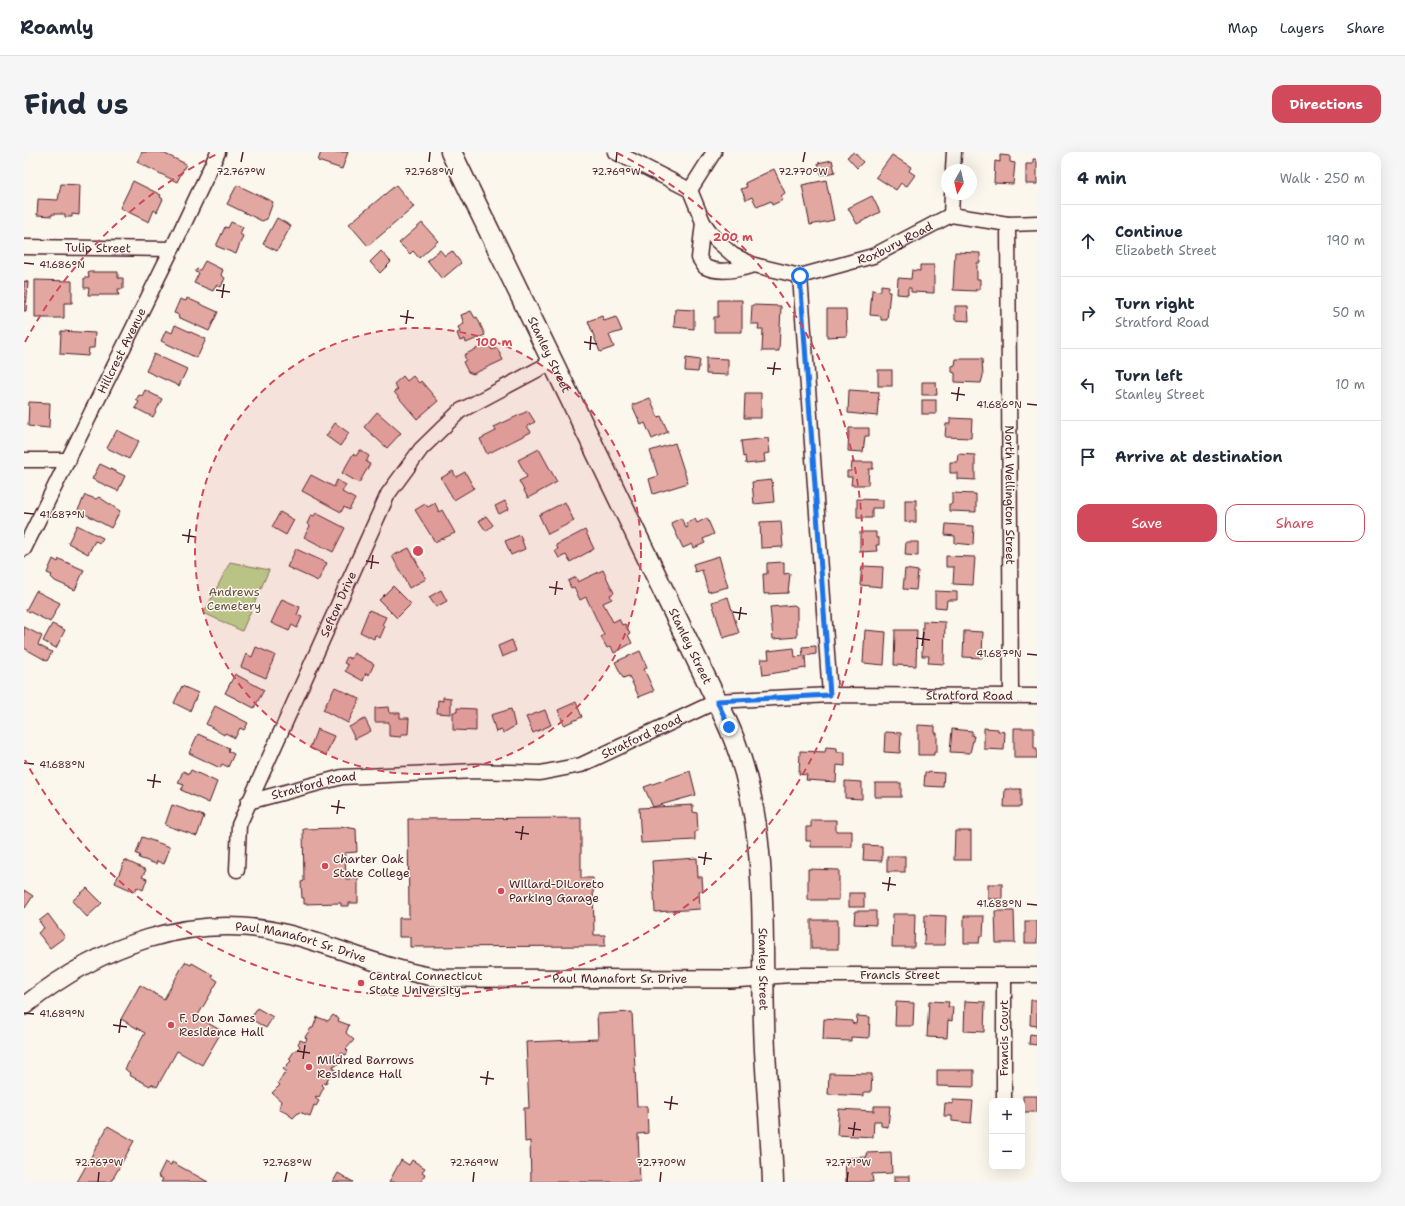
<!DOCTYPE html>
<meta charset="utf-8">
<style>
:root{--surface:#fff;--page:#f6f6f7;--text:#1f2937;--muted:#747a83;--line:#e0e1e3;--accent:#d1495b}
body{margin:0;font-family:"Shantell Sans",sans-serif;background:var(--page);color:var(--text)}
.controls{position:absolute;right:12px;bottom:12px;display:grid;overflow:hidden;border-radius:8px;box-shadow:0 4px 16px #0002}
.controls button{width:36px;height:36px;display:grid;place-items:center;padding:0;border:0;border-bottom:1px solid var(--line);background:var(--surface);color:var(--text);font:20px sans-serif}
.compass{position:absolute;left:917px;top:12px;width:36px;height:36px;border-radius:50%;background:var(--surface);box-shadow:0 4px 16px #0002;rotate:188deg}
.stop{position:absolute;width:12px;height:12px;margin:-9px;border:3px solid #1a73e8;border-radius:50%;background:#fff}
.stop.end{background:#1a73e8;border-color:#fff;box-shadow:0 1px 4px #0008}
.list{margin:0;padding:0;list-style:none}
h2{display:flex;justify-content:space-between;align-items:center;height:52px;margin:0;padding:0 16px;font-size:17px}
h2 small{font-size:13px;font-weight:400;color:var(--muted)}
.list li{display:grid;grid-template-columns:26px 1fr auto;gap:12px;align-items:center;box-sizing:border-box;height:72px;padding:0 16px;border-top:1px solid var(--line)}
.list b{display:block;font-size:15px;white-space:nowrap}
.list p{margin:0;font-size:13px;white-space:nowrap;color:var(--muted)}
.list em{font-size:13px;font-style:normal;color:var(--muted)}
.actions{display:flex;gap:8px;padding:12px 16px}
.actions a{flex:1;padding:9px 0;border:1px solid var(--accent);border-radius:12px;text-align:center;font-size:14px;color:var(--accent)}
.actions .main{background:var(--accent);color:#fff}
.icon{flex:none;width:22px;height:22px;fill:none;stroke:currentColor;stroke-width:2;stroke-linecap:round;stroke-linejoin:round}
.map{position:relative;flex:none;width:1013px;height:1030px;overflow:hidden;border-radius:12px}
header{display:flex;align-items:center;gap:24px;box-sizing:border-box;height:56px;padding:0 20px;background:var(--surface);border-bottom:1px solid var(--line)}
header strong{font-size:19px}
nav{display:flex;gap:22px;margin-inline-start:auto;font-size:14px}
.intro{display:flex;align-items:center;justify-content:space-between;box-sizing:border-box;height:96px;padding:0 24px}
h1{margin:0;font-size:28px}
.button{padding:10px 18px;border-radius:12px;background:var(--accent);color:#fff;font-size:14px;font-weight:700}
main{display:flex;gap:24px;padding:0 24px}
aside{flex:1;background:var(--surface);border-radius:12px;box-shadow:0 4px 16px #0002}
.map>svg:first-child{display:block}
</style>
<header>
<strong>Roamly</strong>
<nav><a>Map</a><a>Layers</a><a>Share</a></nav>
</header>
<div class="intro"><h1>Find us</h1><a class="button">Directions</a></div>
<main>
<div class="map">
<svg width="1013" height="1030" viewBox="0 0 1013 1030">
<rect width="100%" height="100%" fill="#fbf7ec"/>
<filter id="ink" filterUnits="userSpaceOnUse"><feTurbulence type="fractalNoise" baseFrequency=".025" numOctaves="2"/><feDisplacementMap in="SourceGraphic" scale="8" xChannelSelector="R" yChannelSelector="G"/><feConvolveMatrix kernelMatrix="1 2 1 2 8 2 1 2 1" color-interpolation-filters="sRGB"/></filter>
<g filter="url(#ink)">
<path fill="#b7d48c" stroke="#807a5c" d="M206 410 245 418 218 479 180 461Z"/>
<g fill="#e1a7a0" stroke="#4a1f2b">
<path d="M118 0H137L162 12 153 30 113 10Z"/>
<path d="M297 0H324L318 17 294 9Z"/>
<path d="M830 0 839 10 833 16 823 5Z"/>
<path d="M868 3 887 15 885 19 891 23 883 34 877 31 872 38 852 25Z"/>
<path d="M976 3 986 4V10L991 11 989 32 970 31 971 9 976 10Z"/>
<path d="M1009 7H1013V32H1002V12H1009Z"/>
<path d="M808 8 811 20 797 23 794 11Z"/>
<path d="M750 17 761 41 757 44 759 48 748 53 747 49 733 55 728 45 722 48 717 37 723 35 721 31Z"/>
<path d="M802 28 810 68 786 73 778 33Z"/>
<path d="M109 29 137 43 136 45 139 47 133 60 130 58 125 70 96 56Z"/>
<path d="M37 32 56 33 55 63 48 62V65H41V62H28V64L13 63 14 47 34 48Z"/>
<path d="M213 33 249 50 243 67 238 69 203 52Z"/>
<path d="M372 33 390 55 344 94 325 72Z"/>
<path d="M848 44 856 60 833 72 824 56Z"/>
<path d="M253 66 267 74 253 99 239 92Z"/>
<path d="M207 70 219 75 216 82 219 84 212 102 192 94 201 75 204 76Z"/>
<path d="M398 71 414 89 395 106 389 99 386 102 375 91Z"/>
<path d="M416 98 421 104 428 99 437 111 418 127 403 108Z"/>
<path d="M357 99 367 110 356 121 346 110Z"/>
<path d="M931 100 956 101V111H953V127H956V137H952V139L929 138Z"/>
<path d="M181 109 199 118 197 123 201 126 197 135 192 133 189 139 170 131 175 121 171 120 173 117 176 118Z"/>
<path d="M896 113H910V141L887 140V136H884V143L873 142 874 126 887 127 888 118 896 119Z"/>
<path d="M64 120H94V126H99V137H94L95 143H64L65 136H60V126H65Z"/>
<path d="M11 128 48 129V151H40V166H11Z"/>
<path d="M0 129 4 130 2 159H0Z"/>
<path d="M857 133 865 134 864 140H866L863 168H857V164L846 163 848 138 857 139Z"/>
<path d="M163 146 194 160 185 179 154 165 155 163 150 161 156 147 162 149Z"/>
<path d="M694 148H718V180H690V165H694Z"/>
<path d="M728 153 757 154 755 199H738L739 177H734L735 172H727Z"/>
<path d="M931 154H944L945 169 931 168Z"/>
<path d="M651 157 670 158V177L650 175Z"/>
<path d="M803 157H822L823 184 803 185Z"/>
<path d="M447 159 451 166 453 165 461 183 442 191 441 187 436 189 433 181 436 180 434 175 440 172 437 163Z"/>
<path d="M578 164 580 169 592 165 598 179 585 183 590 195 576 200 564 169Z"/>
<path d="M151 173 182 187 173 206 137 189 142 178 148 181Z"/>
<path d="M37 179 71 181 70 196H65L64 204 36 202Z"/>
<path d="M464 191 468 198 473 196 479 208 449 222 444 220 439 210 442 208 440 203Z"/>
<path d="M130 202 163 217 155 234 122 219Z"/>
<path d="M662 206 676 208 674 220 661 219Z"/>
<path d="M682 206 704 207V223L682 222Z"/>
<path d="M932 207H958L959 224 957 231 931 230V221L928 220V214L931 213Z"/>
<rect x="854" y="218" width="14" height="16"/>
<path d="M379 224 383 229 389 224 395 231 397 229 414 249 393 267 370 240 374 237 370 232Z"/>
<path d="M898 230H912L913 243H898Z"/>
<path d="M121 238 138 247 129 265 111 256 115 250 112 248 115 243 118 244Z"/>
<path d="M825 238 855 240 853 264 824 261Z"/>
<path d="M721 241H737V266H720Z"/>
<path d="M626 246 634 265 637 264 644 280 628 287 621 271 617 273 608 253Z"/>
<rect x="898" y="248" width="14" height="14"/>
<path d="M5 250 26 251 25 276 4 274Z"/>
<path d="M504 259 511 270 503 274 507 280 463 302 456 287 472 279 470 275Z"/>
<path d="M353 260 377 281 363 296 340 275Z"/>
<path d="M926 266 948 267 947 286 921 285 922 272H926Z"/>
<path d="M311 271 325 281 316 294 302 284Z"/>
<path d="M825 276H845V284H841L839 300 824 299Z"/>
<path d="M93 278 115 289 105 307 83 296Z"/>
<path d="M744 286 746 301 740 302 741 310 722 312 721 304 719 305 717 289Z"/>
<path d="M651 291 664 331 629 342 625 327 634 324 626 299Z"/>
<path d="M515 297 533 330 504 346 495 329 503 325 494 308Z"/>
<path d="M336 298 345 304 342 310 346 312 335 331 318 321 329 302 332 304Z"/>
<path d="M934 302 951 303V328L933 327V321H926V310H933Z"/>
<path d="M828 310H849V317H845L844 333H827L828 325H823V319H827Z"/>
<path d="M76 312 101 324 94 339 68 327Z"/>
<path d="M429 319 432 325 441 320 450 336 430 348 417 326Z"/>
<path d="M287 323 310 335 313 328 322 333 318 340 331 347 325 358 320 355 317 360 278 339Z"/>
<path d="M748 328 750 350 730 352 728 330Z"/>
<path d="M928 341 952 342V360L925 359V352H928Z"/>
<path d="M61 343 72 347 75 345 96 359 87 376 54 358Z"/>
<path d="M833 347 859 348V356H848V366H833Z"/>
<rect x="881" y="348" width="11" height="22"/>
<path d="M481 349 485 357 475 362 471 354Z"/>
<path d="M541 350 550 369 524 382 515 363Z"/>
<path d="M411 351 415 360 418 358 431 381 411 390 391 358 401 352 404 355Z"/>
<path d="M256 360 270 368 262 383 248 375Z"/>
<path d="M292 361 321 376 309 400 280 385 286 374 283 372 287 363 290 364Z"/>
<path d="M462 364 469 373 462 379 455 369Z"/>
<path d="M657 366 662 376 664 375 662 371 671 367 673 371 683 366 690 382 679 387 681 391 670 396 668 392 659 396 647 371Z"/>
<path d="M757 369 759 395 737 396 736 370Z"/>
<path d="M922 372 950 374 949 393 931 391V384L921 383Z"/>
<path d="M53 373 79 386 76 391 71 389 64 402 44 391Z"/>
<path d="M561 378 570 397 546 410 542 403 535 406 531 399 534 397 532 393Z"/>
<path d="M836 380H852V386H855V393H852L853 399 836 400Z"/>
<path d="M496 383 501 397 487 403 481 389Z"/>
<path d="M882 390H894V404L881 403Z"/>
<path d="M385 396 402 427 385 436 368 404Z"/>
<path d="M272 397 303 411 294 429 263 415Z"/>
<path d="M695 404 704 435 684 440 678 418 671 420 669 412Z"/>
<path d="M922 404 951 405 949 433 929 432 930 415H922Z"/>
<path d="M29 407 34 410 35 407 60 418 51 438 31 429 27 425 28 423 23 421Z"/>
<path d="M760 410V422L766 421 764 441 740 442 739 422H743V411Z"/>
<path d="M838 414 859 415 858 435 836 433Z"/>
<path d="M881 417 894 419 892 438 879 437Z"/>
<path d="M579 418 590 441 586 443 588 447 579 451 589 470 595 467 598 473 601 472 606 482 604 483 608 491 590 501 587 494 583 496 577 485 580 483 562 445 556 448 550 435 547 436 544 429 552 425 554 430Z"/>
<path d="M369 434 387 452 373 466 355 448Z"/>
<path d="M417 438 423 449 412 455 405 445Z"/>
<path d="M12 439 36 451 26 470 2 458Z"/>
<path d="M911 439 933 440V448H923L922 456 911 455Z"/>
<path d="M704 445 715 481 699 486 688 450Z"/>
<path d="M258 447 276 455 273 463 278 465 273 476 268 473 265 479 247 471Z"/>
<path d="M770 453 773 455V485L749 487 746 455Z"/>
<path d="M345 458 362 465 358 473 361 474 356 486 351 483 350 487 336 480Z"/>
<path d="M899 469 921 470 920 512 904 511 905 504H898Z"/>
<path d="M28 472 41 478 32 496 19 489Z"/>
<path d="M0 475 18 484 14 493 28 500 23 509 0 496Z"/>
<path d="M841 478 862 480 860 513 839 511Z"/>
<path d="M871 478H893L892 514 870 513Z"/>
<path d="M940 479 959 480 958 506 939 505Z"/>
<path d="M488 488 492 499 478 505 474 494Z"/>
<path d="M792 494V502L781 504 782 516 739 523 737 507H745L744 499 770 496 771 505 779 504 778 495Z"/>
<path d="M232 495 251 503 242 526 217 515 222 502 228 505Z"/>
<path d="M616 499 623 515 620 517 630 539 615 545 605 524 599 526 591 510Z"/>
<path d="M330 501 350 512 345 523 342 521 339 529 321 519 324 513 320 511 323 505 327 507Z"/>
<path d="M211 522 240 538 230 556 201 541Z"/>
<path d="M158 534 174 541 166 559 150 551Z"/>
<path d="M311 535 336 547 324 571 299 558Z"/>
<path d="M419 545 427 546V562L413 561 414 548 419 549Z"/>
<path d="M552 550 558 565 540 573 534 558Z"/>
<path d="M191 554 224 571 220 578 216 576 211 586 201 581 200 583 182 572Z"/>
<path d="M365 555 366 561H376V566H385L384 582H377V585L365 584V570H351V556Z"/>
<path d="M433 556 452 557V579L429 578V560H433Z"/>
<path d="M487 557 491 574 479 581 478 578 472 580 467 563Z"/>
<path d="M521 558 527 573 509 581 502 565Z"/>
<path d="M341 567 347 579 331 587 325 575Z"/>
<path d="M894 573 911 574V581H913V600H910V603H894Z"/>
<path d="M960 576 974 577V579L981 580 980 598 960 597Z"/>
<path d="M990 576H1010V596H1013V606H990Z"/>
<path d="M293 577 310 584 302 603 286 596Z"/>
<path d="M928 577 948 579V584H950L946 601 926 600Z"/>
<path d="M861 580 877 581 876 601 860 600Z"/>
<path d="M174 582 205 596 204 599 210 602 204 615 198 612 196 616 165 601Z"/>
<path d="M802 595 813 596V600H821V614L813 613 812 630 782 628 783 623 775 622 776 599 801 600Z"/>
<path d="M167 618 193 630 185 651 157 638 160 633 154 631 159 619 165 622Z"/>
<path d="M666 619 672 643 629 655 620 635Z"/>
<path d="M901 620 920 621 919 635 900 634Z"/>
<path d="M821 629 838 630V647L821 646Z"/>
<rect x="851" y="631" width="26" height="14"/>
<path d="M981 637H997V655H980Z"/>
<path d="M148 653 180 664 173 684 141 673Z"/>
<path d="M669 653V660L673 661 674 679 671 680V688L617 691 615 656Z"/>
<path d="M557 666V726H569L570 783H581V794L386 795V785H375V766H385L384 667Z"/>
<path d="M787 668H812V679H828V695H787V689H782V675H787Z"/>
<path d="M316 674 332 677 333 700 321 701 322 727H334V751H325V754H317V751L280 752V746H278L277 730 280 729 279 677 317 676Z"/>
<path d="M931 679H947V708H930Z"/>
<path d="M118 685 146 695 140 712 133 709 132 712 115 706 116 703 112 702Z"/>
<path d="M840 693 858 694V709L839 708Z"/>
<rect x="863" y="704" width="18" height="16"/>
<path d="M673 706 674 725H678L679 739H675L676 757 631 760 628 709Z"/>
<path d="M101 708 122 718 118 725 123 727 119 738 113 735 111 740 91 731Z"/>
<path d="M784 717 815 718V748H784Z"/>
<rect x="964" y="732" width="14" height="15"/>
<path d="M63 736 78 751 63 765 48 749Z"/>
<path d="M0 738 9 744 1 756 0 755Z"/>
<rect x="825" y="741" width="15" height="14"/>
<path d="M831 759H852V773L830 772Z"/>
<path d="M971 759H990L991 791H972Z"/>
<path d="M24 762 41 785 26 796 14 781 20 776 15 769Z"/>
<path d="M869 762H891L890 795H868Z"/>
<path d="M901 763 922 764 921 793H900Z"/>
<path d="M940 764H960L959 784H956L955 791H940Z"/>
<rect x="787" y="768" width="27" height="29"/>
<rect x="1001" y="769" width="12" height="22"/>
<path d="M161 810 167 813 168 811 189 823 188 825 194 829 173 865 198 879 178 913 153 899 133 935 127 932 126 934 105 923 106 921 101 917 121 881 97 867 116 833 140 847Z"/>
<path d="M1007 848H1013V874L1006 873Z"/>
<path d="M905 849 925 850 924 855H929L928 869 924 868 923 886 903 885Z"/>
<path d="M941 849 961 850 960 880 940 879Z"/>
<path d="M872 850 890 851 889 874H871Z"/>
<path d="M233 856 249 865 242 876 227 867Z"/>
<path d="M608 860 613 954H623L624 981 614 982 616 1030H507L506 989 501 990 500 956H505L502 890 574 887 573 862Z"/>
<path d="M309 863 315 867 314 869 325 873 322 881 330 888 322 897 324 899 322 903 317 901 316 903 318 905 312 914 310 913 309 916 311 917 308 922 306 921 302 932 300 931 298 933 300 935 295 945 292 944 291 946 295 949 292 954 290 953 286 964 275 960 269 966 265 963V961L255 957 257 949 248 941 256 933 254 931 260 921 262 922 263 920 259 917 267 909 265 907 271 898H273L276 894 274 892 276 888 281 890 283 887 281 885 287 876H289L293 865 304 869Z"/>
<path d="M833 864 846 865 845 886 827 885V889L799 888 800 867 828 869V871L832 872Z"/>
<path d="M1006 882 1013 883V893L1005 892Z"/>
<path d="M913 918H950V935L913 934Z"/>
<path d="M805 921 848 922 847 940H840V944L804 942Z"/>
<rect x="999" y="944" width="14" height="16"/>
<path d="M929 948 949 949 947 971 928 969V964H920L921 951 929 952Z"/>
<path d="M850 954H866L864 975 857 974V969H850L849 985 813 983 815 957 850 959Z"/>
<path d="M84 974 110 989 87 1030H53Z"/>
<path d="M867 1000 868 1021 848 1022 849 1030H822L821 1006 843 1005 842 1001Z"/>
<path d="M377 1008 385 1013 388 1008 401 1016 398 1020 401 1022 397 1030H365Z"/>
<path d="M141 1010 147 1013 148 1010 184 1030H137L139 1027 134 1024Z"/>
<path d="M314 1021 329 1030H309Z"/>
<rect x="870" y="1024" width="16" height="6"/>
</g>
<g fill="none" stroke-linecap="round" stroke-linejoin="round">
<defs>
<g id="minor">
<path id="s1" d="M591 0 666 38 679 70 692 88 709 103 730 113 776 124 849 104 927 63 984 72 1013 71"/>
<path d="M929 18 930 0"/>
<path d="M666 38 690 0"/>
<path d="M927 63 928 42"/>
<path d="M679 70 675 106 681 115C696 122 715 118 730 113"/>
<path id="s2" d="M984 72 987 543"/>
<path id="s3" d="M0 95 148 97"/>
<path d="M776 124 806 543"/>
<path d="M0 308H45"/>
<path id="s4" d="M0 397 148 97 194 0"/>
<path id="s5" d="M224 650 318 625 452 619 516 621 557 613 693 549 806 543 1013 544"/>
<path id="s6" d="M213 718 215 673 364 342 397 297 436 259 528 210"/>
<path id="s7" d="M739 825 767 823H1013"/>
<path d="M980 949V824"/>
</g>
<g id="tertiary">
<path id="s8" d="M0 854C75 794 168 758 264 782 316 795 364 819 417 826L706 827 739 825"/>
</g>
<g id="secondary">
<path id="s9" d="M427 0 701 566C746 661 737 768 740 870 741 923 747 977 749 1030"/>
</g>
</defs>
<use href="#minor" stroke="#4a1f2b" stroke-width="17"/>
<use href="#tertiary" stroke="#4a1f2b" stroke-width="20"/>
<use href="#secondary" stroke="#4a1f2b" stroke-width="23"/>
<use href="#minor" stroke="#fbf7ec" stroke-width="14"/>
<use href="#tertiary" stroke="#fbf7ec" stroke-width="17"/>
<use href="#secondary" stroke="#fbf7ec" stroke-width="20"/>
</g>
</g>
<g fill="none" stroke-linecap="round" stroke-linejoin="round" filter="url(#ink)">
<path stroke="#1a73e8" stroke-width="5" d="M705 575 693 549 806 543 776 124"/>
</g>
<path fill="none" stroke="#4a1f2b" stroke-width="1.5" d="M217 10 219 0M405 10 406 0M592 10 593 0M779 10 781 0M0 111 10 112M192 138 206 140M198 146 200 132M376 164 390 166M382 172 384 158M560 190 573 192M566 198 567 184M743 216 757 217M749 223 751 210M927 241 941 243M933 249 935 235M1003 252 1013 253M0 361 10 362M158 383 172 385M164 391 166 377M342 409 355 411M347 417 349 403M525 435 539 437M531 443 533 429M709 460 723 462M715 468 717 455M892 486 906 488M898 494 900 480M1003 502 1013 503M0 611 10 612M123 628 137 630M129 636 131 622M307 654 321 656M313 662 315 648M491 680 505 682M497 688 499 674M674 705 688 707M680 713 682 700M858 731 872 733M864 739 866 725M1003 752 1013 753M0 861 10 862M89 873 103 875M95 881 97 867M273 899 286 901M279 907 281 893M456 925 470 927M462 933 464 919M640 950 654 952M646 958 648 944M824 976 837 978M829 984 831 970M74 1030 75 1020M261 1030 263 1020M449 1030 450 1020M636 1030 637 1020M823 1030 824 1020"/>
<circle cx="394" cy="399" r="223" fill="#d1495b" fill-opacity=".12"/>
<g fill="none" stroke="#d1495b" stroke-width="2" stroke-dasharray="7 5">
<circle cx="394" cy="399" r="223"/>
<path d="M1 190A445 445 0 0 1 195 1M593 1A445 445 0 1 1 1 608"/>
</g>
<g fill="#d1495b" stroke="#fbf7ec" stroke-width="1.5">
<circle cx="301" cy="714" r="4"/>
<circle cx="477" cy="739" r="4"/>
<circle cx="337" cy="831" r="4"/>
<circle cx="147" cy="873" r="4"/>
<circle cx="285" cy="915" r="4"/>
</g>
<g text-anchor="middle" stroke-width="3" stroke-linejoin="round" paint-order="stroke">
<g font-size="12" fill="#4a1f2b" stroke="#fbf7ec">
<text dy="4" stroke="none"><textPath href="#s1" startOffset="335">Roxbury Road</textPath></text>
<text dy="4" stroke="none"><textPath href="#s3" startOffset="74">Tulip Street</textPath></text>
<text dy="4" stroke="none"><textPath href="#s4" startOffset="221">Hillcrest Avenue</textPath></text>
<text dy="4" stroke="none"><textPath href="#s9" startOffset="225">Stanley Street</textPath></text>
<text dy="4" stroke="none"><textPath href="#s2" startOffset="271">North Wellington Street</textPath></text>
<text dy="4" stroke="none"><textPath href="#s6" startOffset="287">Sefton Drive</textPath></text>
<text dy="4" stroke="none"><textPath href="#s9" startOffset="549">Stanley Street</textPath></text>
<text dy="4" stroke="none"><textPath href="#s5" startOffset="740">Stratford Road</textPath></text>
<text dy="4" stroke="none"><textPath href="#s5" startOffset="404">Stratford Road</textPath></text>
<text dy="4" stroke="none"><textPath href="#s5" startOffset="68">Stratford Road</textPath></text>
<text dy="4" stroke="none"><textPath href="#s8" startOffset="298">Paul Manafort Sr. Drive</textPath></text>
<text dy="4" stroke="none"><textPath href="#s9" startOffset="885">Stanley Street</textPath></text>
<text dy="4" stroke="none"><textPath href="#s7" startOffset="137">Francis Street</textPath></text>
<text dy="4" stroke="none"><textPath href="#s8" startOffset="622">Paul Manafort Sr. Drive</textPath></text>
<text transform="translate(980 886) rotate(-90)" y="4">Francis Court</text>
</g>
<g font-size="12" fill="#654c43" stroke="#fbf7ec">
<text x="210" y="444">Andrews<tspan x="210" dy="14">Cemetery</tspan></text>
</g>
<g font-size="12" fill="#4a1f2b" stroke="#fbf7ec" text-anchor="start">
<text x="309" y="711">Charter Oak<tspan x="309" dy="14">State College</tspan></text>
<text x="485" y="736">Willard-DiLoreto<tspan x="485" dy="14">Parking Garage</tspan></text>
<text x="345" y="828">Central Connecticut<tspan x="345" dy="14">State University</tspan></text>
<text x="155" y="870">F. Don James<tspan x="155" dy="14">Residence Hall</tspan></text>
<text x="293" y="912">Mildred Barrows<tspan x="293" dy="14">Residence Hall</tspan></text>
</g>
</g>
<g font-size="10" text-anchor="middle" fill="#4a1f2b" stroke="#fbf7ec" stroke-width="3" stroke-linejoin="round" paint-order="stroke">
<text x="217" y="23">72.767°W</text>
<text x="405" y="23">72.768°W</text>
<text x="592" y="23">72.769°W</text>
<text x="779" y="23">72.770°W</text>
<text x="38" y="116">41.686°N</text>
<text x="975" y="256">41.686°N</text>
<text x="38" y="366">41.687°N</text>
<text x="975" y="505">41.687°N</text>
<text x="38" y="616">41.688°N</text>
<text x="975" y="755">41.688°N</text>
<text x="38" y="865">41.689°N</text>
<text x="75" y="1014">72.767°W</text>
<text x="263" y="1014">72.768°W</text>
<text x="450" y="1014">72.769°W</text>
<text x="637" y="1014">72.770°W</text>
<text x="824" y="1014">72.771°W</text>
</g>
<circle cx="394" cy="399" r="6" fill="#d1495b" stroke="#fbf7ec" stroke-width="2"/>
<g font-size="12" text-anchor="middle" font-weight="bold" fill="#d1495b" stroke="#fbf7ec" stroke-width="3" stroke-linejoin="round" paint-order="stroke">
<text x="709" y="89">200 m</text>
<text x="470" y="194">100 m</text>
</g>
</svg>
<div class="controls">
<button>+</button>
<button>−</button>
</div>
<svg class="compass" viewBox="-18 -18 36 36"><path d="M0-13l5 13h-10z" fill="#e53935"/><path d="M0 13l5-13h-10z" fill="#747a83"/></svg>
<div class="stop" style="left:776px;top:124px"></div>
<div class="stop end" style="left:705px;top:575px"></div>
</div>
<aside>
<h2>4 min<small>Walk · 250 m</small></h2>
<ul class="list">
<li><svg class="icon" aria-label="ahead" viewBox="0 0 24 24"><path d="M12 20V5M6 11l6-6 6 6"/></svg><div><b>Continue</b><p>Elizabeth Street</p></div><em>190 m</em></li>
<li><svg class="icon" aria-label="right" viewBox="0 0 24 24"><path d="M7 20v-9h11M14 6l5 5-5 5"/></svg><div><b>Turn right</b><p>Stratford Road</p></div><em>50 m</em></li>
<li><svg class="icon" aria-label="left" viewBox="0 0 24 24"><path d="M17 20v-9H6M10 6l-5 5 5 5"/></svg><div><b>Turn left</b><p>Stanley Street</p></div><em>10 m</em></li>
<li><svg class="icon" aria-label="arrive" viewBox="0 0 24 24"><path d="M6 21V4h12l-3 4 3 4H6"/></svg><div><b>Arrive at destination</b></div></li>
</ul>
<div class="actions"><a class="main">Save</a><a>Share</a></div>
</aside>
</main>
